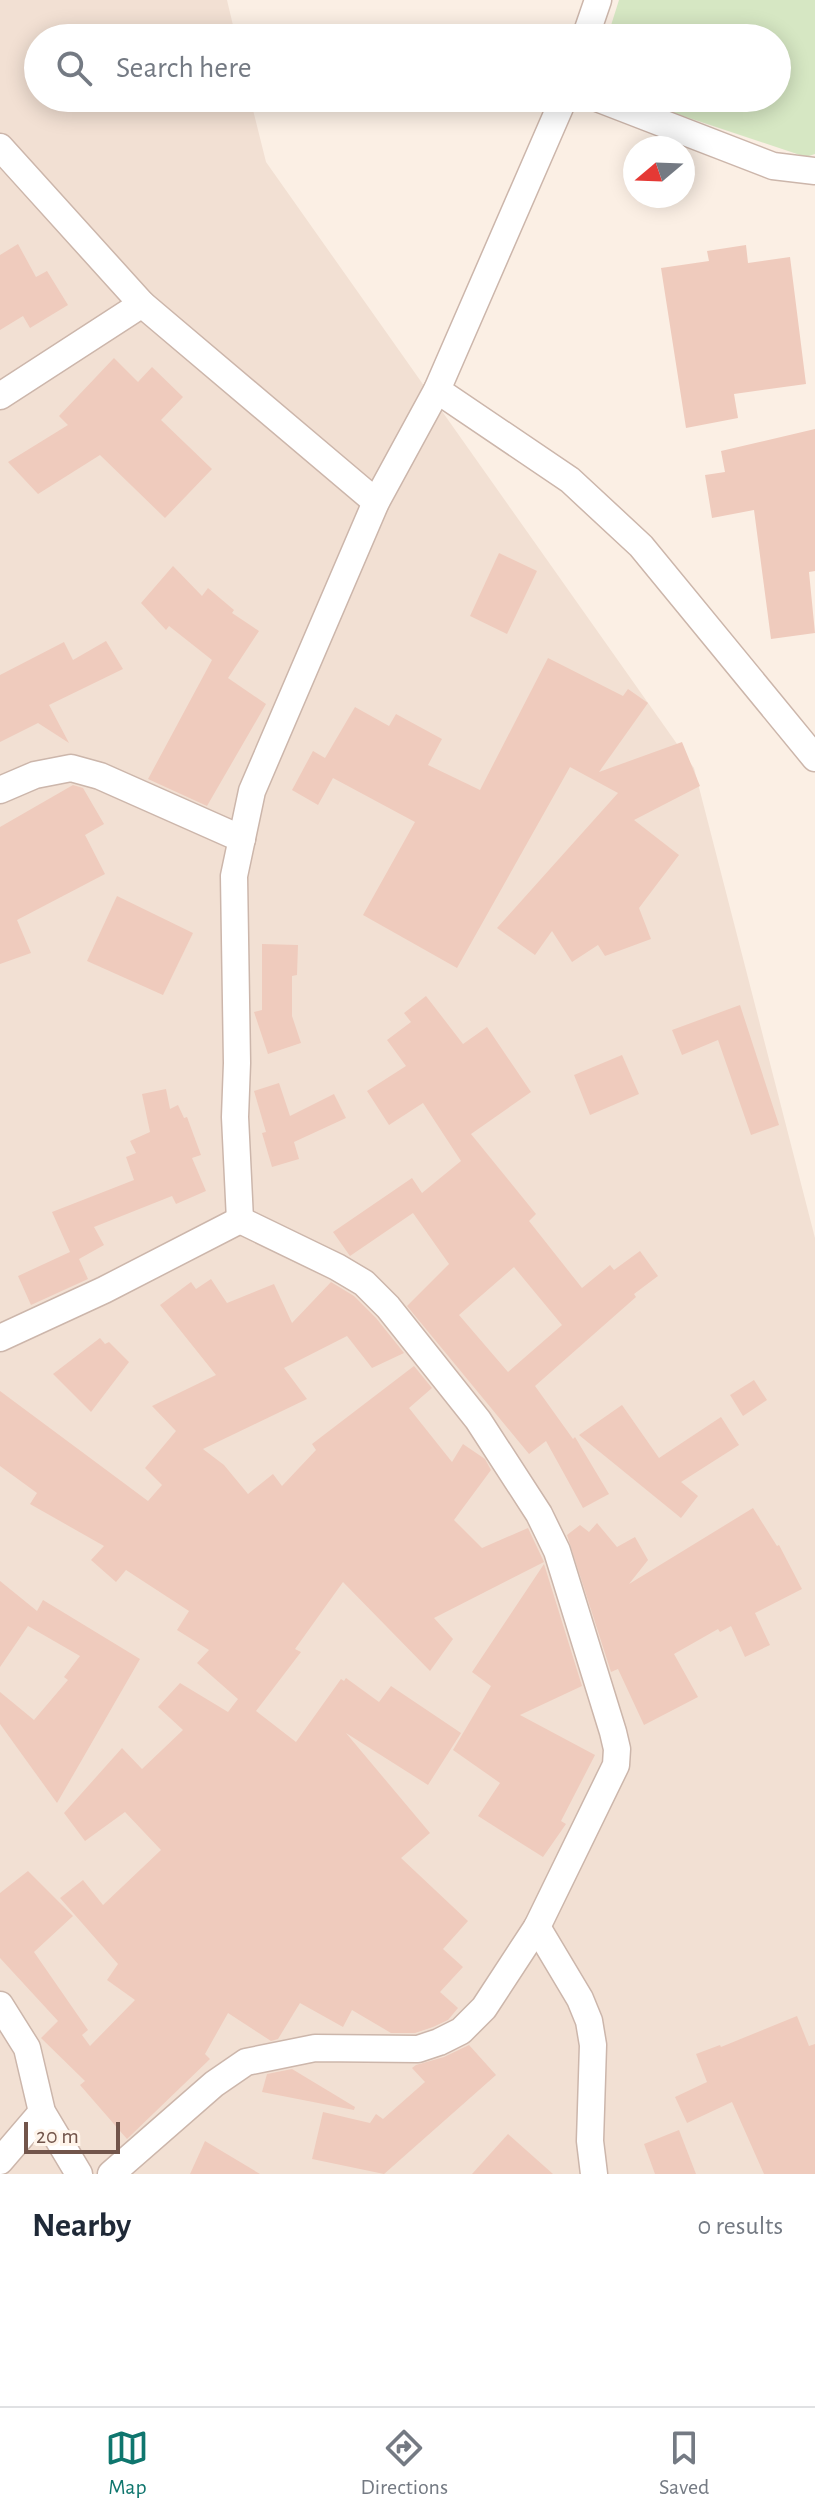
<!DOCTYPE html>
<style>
:root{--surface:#fff;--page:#f2f2f3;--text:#1f2937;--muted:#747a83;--line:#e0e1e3;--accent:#0f766e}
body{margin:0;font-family:"Alegreya Sans",sans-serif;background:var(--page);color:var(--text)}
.compass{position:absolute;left:623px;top:136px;width:72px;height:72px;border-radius:50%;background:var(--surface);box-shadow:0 4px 20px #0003;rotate:251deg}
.scale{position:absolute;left:24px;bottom:20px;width:96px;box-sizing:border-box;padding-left:8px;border:4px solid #72554b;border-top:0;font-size:22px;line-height:28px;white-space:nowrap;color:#72554b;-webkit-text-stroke:6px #fef4ea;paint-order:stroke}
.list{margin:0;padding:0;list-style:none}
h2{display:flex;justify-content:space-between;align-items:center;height:104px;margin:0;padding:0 32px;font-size:34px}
h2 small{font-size:26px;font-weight:400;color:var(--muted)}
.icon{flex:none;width:44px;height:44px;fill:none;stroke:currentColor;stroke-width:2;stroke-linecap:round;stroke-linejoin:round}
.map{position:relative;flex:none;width:815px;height:2174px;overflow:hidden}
.search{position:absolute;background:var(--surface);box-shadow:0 4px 20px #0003;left:24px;right:24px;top:24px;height:88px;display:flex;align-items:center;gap:20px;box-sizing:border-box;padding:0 28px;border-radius:44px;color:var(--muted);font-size:30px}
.sheet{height:232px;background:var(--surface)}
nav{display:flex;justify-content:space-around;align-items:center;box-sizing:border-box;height:112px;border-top:2px solid var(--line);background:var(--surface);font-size:22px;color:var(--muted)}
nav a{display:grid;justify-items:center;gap:4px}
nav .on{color:var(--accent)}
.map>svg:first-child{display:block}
</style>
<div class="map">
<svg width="815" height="2174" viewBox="0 0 815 2174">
<rect width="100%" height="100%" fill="#fbefe4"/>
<path fill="#f2e0d3" d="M0 0H227L236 38H38V98H250L266 162 694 768 815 1238V2174H0Z"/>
<path fill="#d6e7c3" d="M619 0H815V154L806 157 629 98H777V38H607Z"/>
<g fill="#efcbbd" fill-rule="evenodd">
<path d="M18 244 36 277 47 271 68 305 30 328 23 316 0 330V255Z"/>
<path d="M746 245 748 263 790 257 806 384 734 394 738 418 686 428 661 268 709 261 707 251Z"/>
<path d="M114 358 138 382 152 367 183 397 161 420 212 469 165 518 100 455 38 494 8 462 68 425 59 416Z"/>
<path d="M815 429V571L809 572 815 633 771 639 754 510 712 518 705 475 725 472 721 451Z"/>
<path d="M499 553 537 571 507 634 470 616Z"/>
<path d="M173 566 202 596 208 588 234 610 232 613 259 631 228 678 266 704 207 806 148 779 212 660 169 626 166 630 141 603Z"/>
<path d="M106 641 123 669 49 705 69 743 38 723 0 742V675L64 642 73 660Z"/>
<path d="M548 658 623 696 628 689 648 703 599 772 682 742 700 786 634 820 679 855 639 908 651 939 605 956 598 945 572 962 552 931 535 955 497 928 618 793 570 767 457 968 363 915 415 822 333 778 318 805 292 790 313 751 325 758 355 707 389 726 396 714 442 739 428 765 480 790Z"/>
<path d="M73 785 83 788 104 824 85 835 105 874 17 920 31 953 0 964V827Z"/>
<path d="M117 896 193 933 163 995 87 961Z"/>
<path d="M262 944 298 945 297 975 292 976V1016L301 1043 268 1054 254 1012 262 1010Z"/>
<path d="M426 996 463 1044 487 1027 531 1092 471 1134 536 1214 529 1221 582 1288 610 1265 614 1270 640 1251 658 1276 634 1294 636 1297 535 1386 573 1439 575 1437 609 1494 583 1508 546 1441 529 1454 407 1306 449 1264 413 1213 350 1256 333 1232 412 1178 422 1193 461 1161 423 1103 389 1125 367 1091 406 1066 387 1040 411 1022 404 1013ZM514 1267 562 1325 508 1372 459 1315Z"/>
<path d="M740 1005 779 1125 751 1135 718 1040 682 1055 672 1030Z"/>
<path d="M622 1055 639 1094 590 1115 574 1075Z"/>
<path d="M279 1083 290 1116 334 1094 346 1118 294 1142 299 1159 272 1167 262 1133 266 1132 254 1091Z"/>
<path d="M166 1089 170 1109 178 1105 184 1118 187 1117 201 1155 192 1158 206 1191 176 1204 172 1196 94 1227 104 1245 79 1259 88 1279 31 1305 18 1276 70 1252 52 1212 134 1180 126 1157 136 1153 130 1141 150 1132 142 1094Z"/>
<path d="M211 1279 227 1303 274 1284 292 1323 331 1282 354 1296 376 1318 404 1353 372 1368 347 1336 284 1368 307 1399 203 1449 224 1465 248 1494 273 1474 282 1486 316 1450 312 1444 414 1366 432 1388 409 1408 452 1462 463 1444 485 1459 491 1470 454 1520 482 1548 528 1528 544 1562 434 1618 453 1639 430 1671 343 1582 295 1649 301 1652 256 1711 296 1742 341 1679 344 1681 346 1678 379 1702 391 1686 461 1733 428 1785 346 1733 430 1833 401 1858 468 1921 443 1949 463 1967 440 1992 458 2008 448 2020 433 2027 415 2033H391L352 2010 343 2027 300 2003 278 2039 271 2041 228 2013 205 2054 210 2059 127 2139 80 2085 85 2081 41 2038 58 2021 0 1958V1893L28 1871 73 1916 34 1952 88 2030 82 2035 90 2046 135 2000 107 1980 118 1964 60 1898 83 1880 103 1905 161 1850 125 1812 85 1841 64 1813 122 1748 142 1769 183 1730 158 1707 180 1683 228 1712 238 1699 197 1663 209 1650 177 1630 189 1611 126 1570 116 1582 91 1560 104 1546 30 1504 37 1493 0 1466V1391L148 1501 162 1485 145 1468 176 1431 152 1406 216 1375 160 1305 191 1282 196 1289Z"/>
<path d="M100 1338 105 1344 109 1342 129 1362 91 1412 53 1374Z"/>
<path d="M754 1380 767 1400 743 1416 730 1395Z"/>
<path d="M622 1405 659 1458 721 1417 739 1445 681 1482 698 1496 681 1518 579 1435Z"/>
<path d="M753 1508 777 1546 779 1545 802 1589 755 1613 770 1645 745 1657 731 1626 720 1632 718 1629 674 1654 698 1697 644 1725 618 1669 611 1672 567 1535 580 1525 589 1532 597 1523 617 1547 635 1537 648 1560 629 1584Z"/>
<path d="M544 1564 582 1686 520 1715 595 1755 561 1821 566 1824 543 1857 478 1816 500 1783 453 1750 491 1686 472 1672Z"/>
<path d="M0 1581 37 1611 43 1600 140 1659 57 1803 0 1724V1692L34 1720 68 1680 64 1677 80 1656 28 1626 0 1667Z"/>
<path d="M797 2016 809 2046 815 2044V2174H764L732 2102 687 2123 675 2097 707 2082 696 2054 720 2045 721 2047Z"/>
<path d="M469 2045 496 2075 384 2174 312 2159 323 2112 370 2123 376 2114 383 2119 425 2082 412 2068 416 2065 444 2057Z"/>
<path d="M292 2069 355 2107 354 2110 262 2092 267 2074Z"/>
<path d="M679 2130 696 2174H655L644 2144Z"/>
<path d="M508 2134 553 2174H472Z"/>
<path d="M205 2141 260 2174H190Z"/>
</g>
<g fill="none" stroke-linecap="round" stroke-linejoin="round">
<defs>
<g id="street">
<path d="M585 38 598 0"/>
<path d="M597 98 773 166 815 171"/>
<path d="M0 147 142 304"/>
<path d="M437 390 570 480 641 546 815 758"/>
<path d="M0 396 142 304 376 502"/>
<path d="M0 790 35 775 71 768 100 776 242 839"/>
<path d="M240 1220 235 1117 237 1063 234 876 252 791 376 502 437 390 564 98"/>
<path d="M0 1338 104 1290 240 1220"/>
<path d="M537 1927 580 1999 589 2021 593 2045 590 2141 594 2174"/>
<path d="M0 2005 27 2048 42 2112 79 2174"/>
<path d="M0 2161 42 2112"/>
<path d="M111 2174 214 2084 246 2062 315 2048 418 2049 439 2042 461 2031 484 2008 537 1927 616 1765 617 1749 613 1732 557 1551 539 1514 478 1420 388 1307 364 1283 337 1267 240 1220"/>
</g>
</defs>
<use href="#street" stroke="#ccb6ab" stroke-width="29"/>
<use href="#street" stroke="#fff" stroke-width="26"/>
</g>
</svg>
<svg class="compass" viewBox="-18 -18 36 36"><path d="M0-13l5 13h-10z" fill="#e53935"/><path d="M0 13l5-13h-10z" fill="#747a83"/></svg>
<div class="scale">20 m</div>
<div class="search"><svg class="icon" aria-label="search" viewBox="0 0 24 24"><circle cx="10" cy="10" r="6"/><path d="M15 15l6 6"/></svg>Search here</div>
</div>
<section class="sheet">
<h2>Nearby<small>0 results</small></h2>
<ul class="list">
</ul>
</section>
<nav>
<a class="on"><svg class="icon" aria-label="map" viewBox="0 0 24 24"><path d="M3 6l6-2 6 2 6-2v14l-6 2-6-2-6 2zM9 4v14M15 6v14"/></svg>Map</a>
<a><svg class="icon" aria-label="directions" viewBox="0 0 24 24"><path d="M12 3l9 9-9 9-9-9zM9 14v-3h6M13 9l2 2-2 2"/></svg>Directions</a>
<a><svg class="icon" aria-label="saved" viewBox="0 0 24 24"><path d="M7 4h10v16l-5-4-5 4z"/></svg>Saved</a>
</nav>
